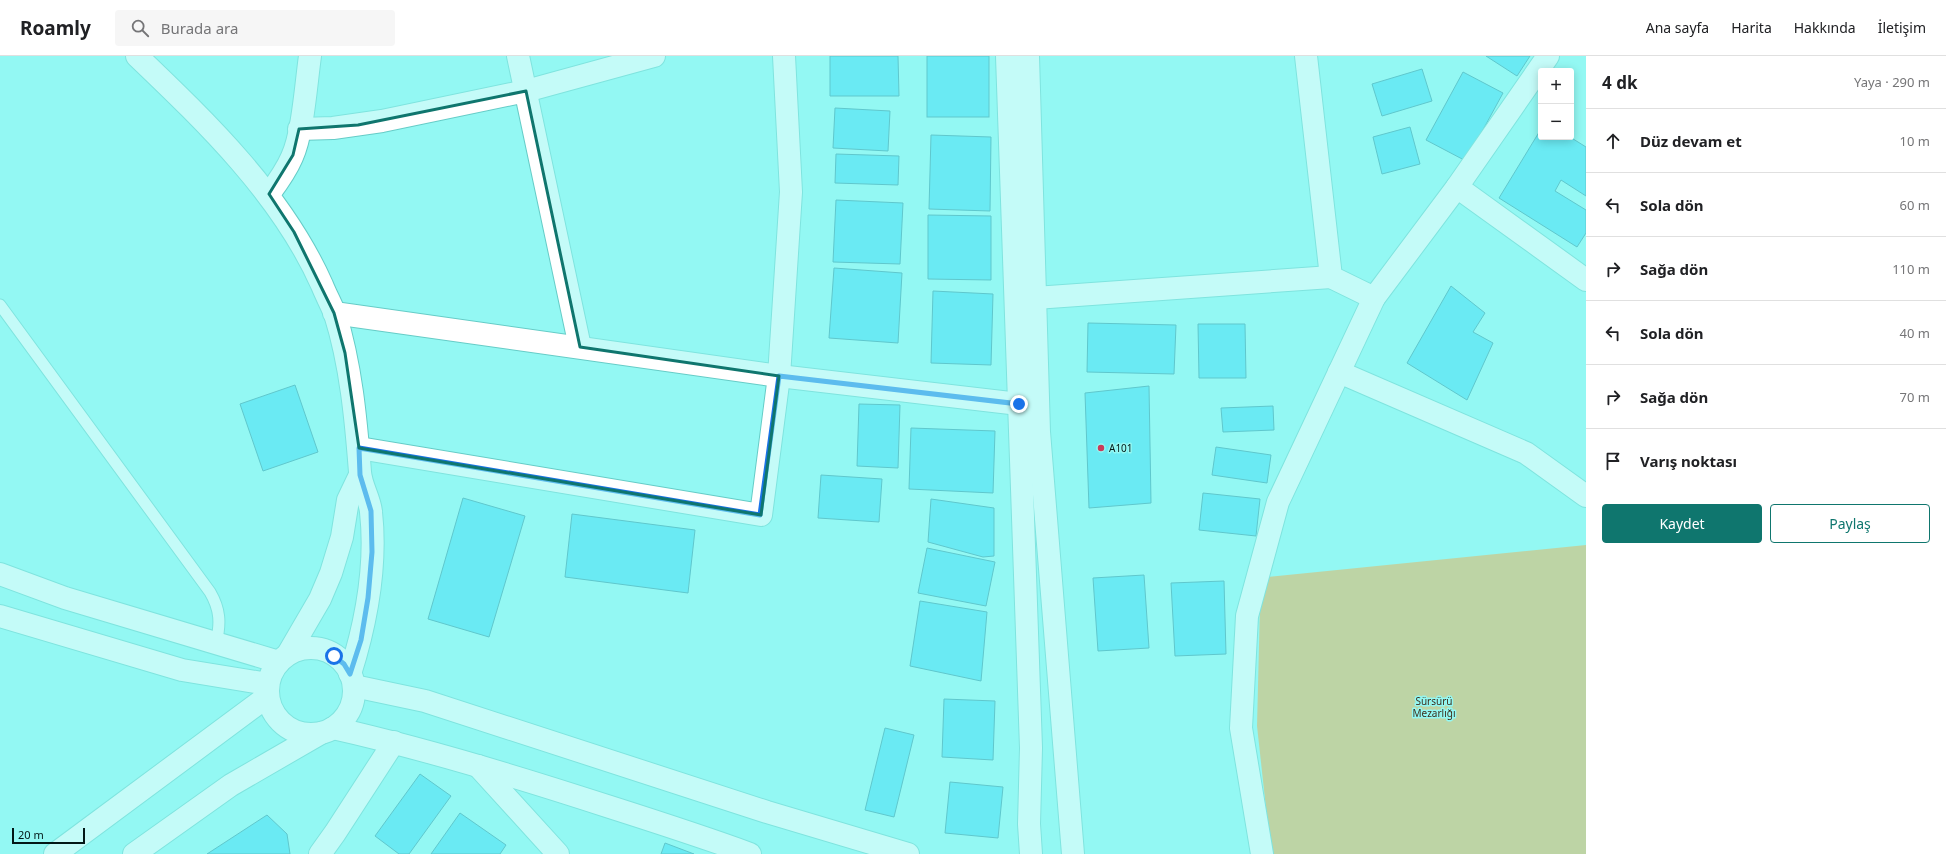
<!DOCTYPE html>
<html lang="tr">
<meta charset="utf-8">
<style>
:root{--surface:#fff;--page:#f6f6f6;--text:#202124;--muted:#757577;--line:#e0e0e0;--accent:#0f766e}
body{margin:0;font-family:"Noto Sans",sans-serif;background:var(--page);color:var(--text)}
.controls{position:absolute;right:12px;top:12px;display:grid;overflow:hidden;border-radius:4px;box-shadow:0 2px 10px #0003}
.controls button{width:36px;height:36px;display:grid;place-items:center;padding:0;border:0;border-bottom:1px solid var(--line);background:var(--surface);color:var(--text);font:20px sans-serif}
.scale{position:absolute;left:12px;bottom:10px;width:73px;box-sizing:border-box;padding-left:4px;border:2px solid #021716;border-top:0;font-size:11px;line-height:14px;white-space:nowrap;color:#021716;-webkit-text-stroke:3px #93f8f3;paint-order:stroke}
.stop{position:absolute;width:12px;height:12px;margin:-9px;border:3px solid #1a73e8;border-radius:50%;background:#fff}
.stop.end{background:#1a73e8;border-color:#fff;box-shadow:0 1px 4px #0008}
.list{margin:0;padding:0;list-style:none}
h2{display:flex;justify-content:space-between;align-items:center;height:52px;margin:0;padding:0 16px;font-size:17px}
h2 small{font-size:13px;font-weight:400;color:var(--muted)}
.list li{display:grid;grid-template-columns:26px 1fr auto;gap:12px;align-items:center;box-sizing:border-box;height:64px;padding:0 16px;border-top:1px solid var(--line)}
.list b{display:block;font-size:15px;white-space:nowrap}
.list em{font-size:13px;font-style:normal;color:var(--muted)}
.actions{display:flex;gap:8px;padding:12px 16px}
.actions a{flex:1;padding:9px 0;border:1px solid var(--accent);border-radius:4px;text-align:center;font-size:14px;color:var(--accent)}
.actions .main{background:var(--accent);color:#fff}
.icon{flex:none;width:22px;height:22px;fill:none;stroke:currentColor;stroke-width:2;stroke-linecap:round;stroke-linejoin:round}
.map{position:relative;flex:none;width:1586px;height:798px;overflow:hidden}
header{display:flex;align-items:center;gap:24px;box-sizing:border-box;height:56px;padding:0 20px;background:var(--surface);border-bottom:1px solid var(--line)}
header strong{font-size:19px}
nav{display:flex;gap:22px;margin-inline-start:auto;font-size:14px}
.search{width:280px;height:36px;background:var(--page);display:flex;align-items:center;gap:10px;box-sizing:border-box;padding:0 14px;border-radius:4px;color:var(--muted);font-size:15px}
main{display:flex}
aside{flex:1;background:var(--surface)}
.map>svg:first-child{display:block}
</style>
<header>
<strong>Roamly</strong>
<div class="search"><svg class="icon" aria-label="search" viewBox="0 0 24 24"><circle cx="10" cy="10" r="6"/><path d="M15 15l6 6"/></svg>Burada ara</div>
<nav><a>Ana sayfa</a><a>Harita</a><a>Hakkında</a><a>İletişim</a></nav>
</header>
<main>
<div class="map">
<svg width="1586" height="798" viewBox="0 0 1586 798">
<rect width="100%" height="100%" fill="#93f8f3"/>
<path fill="#f0a948" d="M1586 489V798H1271L1257 670 1260 549 1268 521Z"/>
<g fill="#39d9f3" stroke="#208d9f">
<path d="M830 0H898L899 40H830Z"/>
<rect x="927" y="0" width="62" height="61"/>
<path d="M1486 0H1530L1517 20Z"/>
<path d="M1422 13 1432 45 1382 60 1372 28Z"/>
<path d="M1463 16 1503 37 1466 105 1426 84Z"/>
<path d="M835 52 890 55 888 95 833 92Z"/>
<path d="M1410 71 1420 108 1382 118 1373 81Z"/>
<path d="M1541 73V81H1570L1586 91V140L1561 124 1555 135 1586 154V177L1577 191 1499 142Z"/>
<path d="M931 79 991 81 990 155 929 153Z"/>
<path d="M836 98 899 100 898 129 835 127Z"/>
<path d="M836 144 903 147 900 208 833 206Z"/>
<path d="M928 159 991 160V224L928 223Z"/>
<path d="M834 212 902 217 898 287 829 282Z"/>
<path d="M1451 230 1485 257 1473 276 1493 287 1467 344 1407 307Z"/>
<path d="M933 235 993 238 991 309 931 307Z"/>
<path d="M1088 267 1176 269 1174 318 1087 316Z"/>
<path d="M1198 268H1245L1246 322H1199Z"/>
<path d="M295 329 318 396 263 415 240 348Z"/>
<path d="M1149 330 1151 447 1089 452 1085 337Z"/>
<path d="M859 348 900 349 898 412 857 410Z"/>
<path d="M1273 350 1274 374 1223 376 1221 352Z"/>
<path d="M911 372 995 375 993 437 909 433Z"/>
<path d="M1216 391 1271 399 1267 427 1212 419Z"/>
<path d="M821 419 882 423 879 466 818 462Z"/>
<path d="M1203 437 1260 443 1256 480 1199 474Z"/>
<path d="M463 442 525 460 489 581 428 563Z"/>
<path d="M931 443 994 452V500L983 501 928 486Z"/>
<path d="M572 458 695 474 688 537 565 521Z"/>
<path d="M927 492 995 506 986 550 918 537Z"/>
<path d="M1144 519 1149 592 1098 595 1093 522Z"/>
<path d="M1224 525 1226 598 1175 600 1171 527Z"/>
<path d="M920 545 987 556 981 625 910 610Z"/>
<path d="M944 643 995 645 993 704 942 701Z"/>
<path d="M885 672 914 679 894 761 865 754Z"/>
<path d="M420 718 451 740 409 798H399L375 780Z"/>
<path d="M950 726 1003 731 998 782 945 777Z"/>
<path d="M460 757 506 789 500 798H431Z"/>
<path d="M267 759 287 778 290 798H207Z"/>
<path d="M665 787 694 798H661Z"/>
</g>
<g fill="none" stroke-linecap="round" stroke-linejoin="round">
<defs>
<path id="service" d="M0 249 210 536C220 553 221 567 216 587"/>
<g id="minor">
<path d="M518 0 580 291"/>
<path d="M299 73 333 72 382 65 526 35 654 0"/>
<path d="M1457 131 1586 224"/>
<path d="M269 138C278 126 286 115 292 101 303 77 306 28 310 0"/>
<path d="M1035 242 1331 221"/>
<path d="M1374 242 1457 131 1548 0"/>
<path d="M334 257 779 320 1019 348"/>
<path d="M1339 316 1526 397 1586 440"/>
<path d="M359 392 761 459 779 320 791 136 784 0"/>
<path d="M478 710 558 798"/>
<path d="M320 798 335 777 394 686"/>
<path d="M1262 798 1241 672 1247 560 1278 446 1374 242 1331 221 1306 0"/>
</g>
<g id="tertiary">
<path d="M137 0C208 68 282 139 322 229 326 239 331 248 335 258 351 309 356 364 360 416 361 430 370 443 371 456 377 510 366 567 350 618"/>
<path d="M0 518 65 542 279 606"/>
<path d="M0 560 182 614 268 628"/>
<circle cx="311" cy="635" r="43"/>
<path d="M288 598 320 543 331 517 342 481 348 444 360 419"/>
<path d="M354 630 425 645 767 756 908 798"/>
<path d="M333 672C427 693 518 721 610 751 657 766 704 781 750 798"/>
<path d="M55 798 268 640"/>
<path d="M134 798 231 729 321 677"/>
</g>
<g id="secondary">
<path d="M1007 0 1031 692 1029 768 1031 798"/>
<path d="M1028 0 1039 376 1073 798"/>
</g>
</defs>
<use href="#service" stroke="#66ccc7" stroke-width="13"/>
<use href="#minor" stroke="#66ccc7" stroke-width="24"/>
<use href="#tertiary" stroke="#66ccc7" stroke-width="24"/>
<use href="#secondary" stroke="#66ccc7" stroke-width="24"/>
<use href="#service" stroke="#fff" stroke-width="11"/>
<use href="#minor" stroke="#fff" stroke-width="22"/>
<use href="#tertiary" stroke="#fff" stroke-width="22"/>
<use href="#secondary" stroke="#fff" stroke-width="22"/>
</g>
<g fill="none" stroke-linecap="round" stroke-linejoin="round">
<path stroke="#1a73e8" stroke-width="5" d="M334 600 344 608 350 618 361 584 368 542 372 496 371 455 360 419 359 392 760 459 779 320 1019 348"/>
</g>
<path d="M0 0H1586V798H0ZM526 35 580 291 779 320 761 459 359 392 345 297 334 257 294 176 269 138 293 99 299 73 358 69Z" fill="#93f8f3" fill-opacity=".55" fill-rule="evenodd"/>
<path fill="none" stroke="#0f766e" stroke-width="3" stroke-linejoin="round" d="M526 35 580 291 779 320 761 459 359 392 345 297 334 257 294 176 269 138 293 99 299 73 358 69Z"/>
<circle fill="#c93a5b" stroke="#93f8f3" stroke-width="1.5" cx="1101" cy="392" r="4"/>
<g text-anchor="middle" stroke-width="3" stroke-linejoin="round" paint-order="stroke">
<g font-size="10" fill="#021716" stroke="#93f8f3" text-anchor="start">
<text x="1109" y="396">A101</text>
</g>
<g font-size="10" fill="#3e2e1b" stroke="#93f8f3">
<text x="1434" y="649">Sürsürü<tspan x="1434" dy="12">Mezarlığı</tspan></text>
</g>
</g>
</svg>
<div class="controls">
<button>+</button>
<button>−</button>
</div>
<div class="scale">20 m</div>
<div class="stop" style="left:334px;top:600px"></div>
<div class="stop end" style="left:1019px;top:348px"></div>
</div>
<aside>
<h2>4 dk<small>Yaya · 290 m</small></h2>
<ul class="list">
<li><svg class="icon" aria-label="ahead" viewBox="0 0 24 24"><path d="M12 20V5M6 11l6-6 6 6"/></svg><div><b>Düz devam et</b></div><em>10 m</em></li>
<li><svg class="icon" aria-label="left" viewBox="0 0 24 24"><path d="M17 20v-9H6M10 6l-5 5 5 5"/></svg><div><b>Sola dön</b></div><em>60 m</em></li>
<li><svg class="icon" aria-label="right" viewBox="0 0 24 24"><path d="M7 20v-9h11M14 6l5 5-5 5"/></svg><div><b>Sağa dön</b></div><em>110 m</em></li>
<li><svg class="icon" aria-label="left" viewBox="0 0 24 24"><path d="M17 20v-9H6M10 6l-5 5 5 5"/></svg><div><b>Sola dön</b></div><em>40 m</em></li>
<li><svg class="icon" aria-label="right" viewBox="0 0 24 24"><path d="M7 20v-9h11M14 6l5 5-5 5"/></svg><div><b>Sağa dön</b></div><em>70 m</em></li>
<li><svg class="icon" aria-label="arrive" viewBox="0 0 24 24"><path d="M6 21V4h12l-3 4 3 4H6"/></svg><div><b>Varış noktası</b></div></li>
</ul>
<div class="actions"><a class="main">Kaydet</a><a>Paylaş</a></div>
</aside>
</main>
